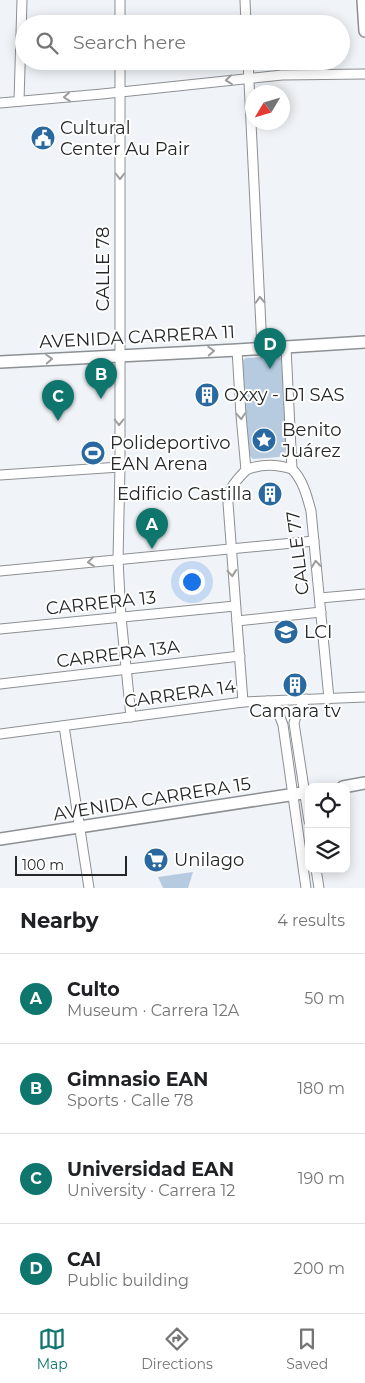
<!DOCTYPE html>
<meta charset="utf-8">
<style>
:root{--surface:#fff;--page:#f6f6f6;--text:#202124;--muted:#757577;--line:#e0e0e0;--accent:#0f766e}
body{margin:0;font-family:Montserrat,sans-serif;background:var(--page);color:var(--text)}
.controls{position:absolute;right:15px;bottom:15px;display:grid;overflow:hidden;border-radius:10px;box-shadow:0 2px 12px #0003}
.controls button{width:45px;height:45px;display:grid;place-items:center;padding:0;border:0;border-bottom:1px solid var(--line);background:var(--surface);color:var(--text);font:25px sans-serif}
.compass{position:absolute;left:245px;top:85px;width:45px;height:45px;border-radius:50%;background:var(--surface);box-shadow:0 2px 12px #0003;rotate:232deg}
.scale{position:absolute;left:15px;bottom:12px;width:112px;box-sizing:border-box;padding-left:5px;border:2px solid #252627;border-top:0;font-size:14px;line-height:18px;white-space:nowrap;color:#252627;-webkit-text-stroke:4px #fff;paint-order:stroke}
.you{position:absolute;left:191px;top:581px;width:18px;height:18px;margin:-12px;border:4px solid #fff;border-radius:50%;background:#1a73e8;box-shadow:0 0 0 8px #1a73e833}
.badge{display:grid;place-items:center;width:32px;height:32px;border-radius:50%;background:var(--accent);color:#fff;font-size:16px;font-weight:700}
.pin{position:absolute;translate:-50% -41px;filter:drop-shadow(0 1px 2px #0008)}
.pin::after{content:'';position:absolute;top:26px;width:18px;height:15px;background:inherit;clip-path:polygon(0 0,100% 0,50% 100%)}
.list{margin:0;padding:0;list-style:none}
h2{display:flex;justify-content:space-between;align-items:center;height:65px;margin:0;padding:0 20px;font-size:21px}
h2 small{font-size:16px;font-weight:400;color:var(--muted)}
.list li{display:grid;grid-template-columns:32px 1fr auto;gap:15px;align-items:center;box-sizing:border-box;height:90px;padding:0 20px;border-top:1px solid var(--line)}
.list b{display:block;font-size:19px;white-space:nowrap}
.list p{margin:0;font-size:16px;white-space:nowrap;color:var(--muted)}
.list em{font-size:16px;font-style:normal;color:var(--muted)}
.icon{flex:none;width:28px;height:28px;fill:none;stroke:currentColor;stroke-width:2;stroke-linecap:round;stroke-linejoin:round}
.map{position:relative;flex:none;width:365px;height:888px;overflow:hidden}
.search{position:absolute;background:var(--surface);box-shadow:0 2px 12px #0003;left:15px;right:15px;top:15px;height:55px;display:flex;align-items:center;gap:12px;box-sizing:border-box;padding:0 18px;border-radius:28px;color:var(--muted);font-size:19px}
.sheet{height:425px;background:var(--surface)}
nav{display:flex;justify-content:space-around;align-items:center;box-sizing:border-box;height:70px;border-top:1px solid var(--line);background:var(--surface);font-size:14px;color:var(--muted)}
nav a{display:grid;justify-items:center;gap:2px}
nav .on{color:var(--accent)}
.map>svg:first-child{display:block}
</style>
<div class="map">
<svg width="365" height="888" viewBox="0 0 365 888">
<rect width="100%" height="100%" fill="#f0f3f7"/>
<g fill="#b6cbe0">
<path d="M278 356 282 359 283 362 286 449 284 454 279 457 253 459 249 455 241 364 244 359 246 358Z"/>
<path d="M193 872 188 888H163L158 877Z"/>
</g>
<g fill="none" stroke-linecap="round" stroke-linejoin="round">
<defs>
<g id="minor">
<path d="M245 0 246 24"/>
<path d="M120 24V0"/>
<path d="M120 61V467L118 560 121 617 131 717"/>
<path d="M248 61 262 348"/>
<path d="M19 101 22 0"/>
<path d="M0 103 102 94 282 75 365 74"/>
<path d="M286 347 292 469C303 480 307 496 311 511L329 699"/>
<path d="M237 350 241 415 246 470C237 480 227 489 228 503L243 702"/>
<path d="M246 470C260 464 277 464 292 469"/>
<path d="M0 475 120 467"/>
<path d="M0 571 314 541"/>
<path d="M320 598 365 594"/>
<path d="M237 621 321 612"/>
<path d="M0 629 235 606"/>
<path d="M0 684 240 656"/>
<path d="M306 699 297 713 294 723 309 821"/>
<path d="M268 701 278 712 283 725 306 888"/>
<path d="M64 726 89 888"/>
<path d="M0 734 243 702 365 697"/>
<path d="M316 869 319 888"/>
</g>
<g id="major">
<path d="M363 0 365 31"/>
<path d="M0 362 237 350 365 342"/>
<path d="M343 787 365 783"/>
<path d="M0 839 309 792"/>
</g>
</defs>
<use href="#minor" stroke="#8d9093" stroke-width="11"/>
<use href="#major" stroke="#8d9093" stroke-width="14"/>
<use href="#minor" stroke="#fff" stroke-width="9"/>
<use href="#major" stroke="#fff" stroke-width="11"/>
</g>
<defs><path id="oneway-chevron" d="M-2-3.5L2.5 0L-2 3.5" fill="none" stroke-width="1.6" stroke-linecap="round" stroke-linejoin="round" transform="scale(1.25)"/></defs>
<g stroke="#9d9d9e">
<use href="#oneway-chevron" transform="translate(229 80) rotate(174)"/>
<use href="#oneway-chevron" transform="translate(67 97) rotate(175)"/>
<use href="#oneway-chevron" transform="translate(120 176) rotate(90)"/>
<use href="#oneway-chevron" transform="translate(260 300) rotate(-93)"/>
<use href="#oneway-chevron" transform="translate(211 351) rotate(-3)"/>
<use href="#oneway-chevron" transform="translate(49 359) rotate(-3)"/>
<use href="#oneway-chevron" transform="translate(241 416) rotate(86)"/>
<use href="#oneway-chevron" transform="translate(119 422) rotate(90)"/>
<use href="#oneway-chevron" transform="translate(91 562) rotate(174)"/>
<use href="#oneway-chevron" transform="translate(316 564) rotate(-96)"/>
<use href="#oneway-chevron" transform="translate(232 573) rotate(85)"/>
</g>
<defs>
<symbol id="civic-disc" viewBox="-11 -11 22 22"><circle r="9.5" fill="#29699f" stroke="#fff"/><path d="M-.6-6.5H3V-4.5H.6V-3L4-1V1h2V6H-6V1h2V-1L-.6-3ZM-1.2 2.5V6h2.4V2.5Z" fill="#fff"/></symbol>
<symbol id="building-disc" viewBox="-11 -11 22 22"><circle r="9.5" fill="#29699f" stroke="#fff"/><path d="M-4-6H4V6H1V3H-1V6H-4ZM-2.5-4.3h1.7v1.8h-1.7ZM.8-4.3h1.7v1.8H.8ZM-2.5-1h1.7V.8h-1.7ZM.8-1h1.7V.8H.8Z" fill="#fff"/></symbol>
<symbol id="sight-disc" viewBox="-11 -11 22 22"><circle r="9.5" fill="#29699f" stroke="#fff"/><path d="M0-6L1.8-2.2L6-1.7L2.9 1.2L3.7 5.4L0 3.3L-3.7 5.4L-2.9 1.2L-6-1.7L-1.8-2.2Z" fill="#fff"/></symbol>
<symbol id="stadium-disc" viewBox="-11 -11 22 22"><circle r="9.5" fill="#29699f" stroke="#fff"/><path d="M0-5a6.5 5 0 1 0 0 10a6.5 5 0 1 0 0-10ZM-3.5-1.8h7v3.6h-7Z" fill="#fff"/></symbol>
<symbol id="university-disc" viewBox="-11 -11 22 22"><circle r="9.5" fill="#29699f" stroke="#fff"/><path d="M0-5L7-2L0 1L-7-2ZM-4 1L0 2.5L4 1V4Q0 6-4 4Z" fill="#fff"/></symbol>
<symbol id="supermarket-disc" viewBox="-11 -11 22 22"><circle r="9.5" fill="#29699f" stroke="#fff"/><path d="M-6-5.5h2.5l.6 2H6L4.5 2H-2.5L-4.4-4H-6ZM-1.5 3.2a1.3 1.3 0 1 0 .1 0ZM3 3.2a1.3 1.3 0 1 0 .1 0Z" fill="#fff"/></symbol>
</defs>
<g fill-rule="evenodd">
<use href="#civic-disc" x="29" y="124" width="28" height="28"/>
<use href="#building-disc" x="193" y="381" width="28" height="28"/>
<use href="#sight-disc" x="250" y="426" width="28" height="28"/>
<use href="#stadium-disc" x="79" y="439" width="28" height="28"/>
<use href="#building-disc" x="256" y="480" width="28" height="28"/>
<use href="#university-disc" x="272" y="618" width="28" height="28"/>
<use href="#building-disc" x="281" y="671" width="28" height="28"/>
<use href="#supermarket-disc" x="142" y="846" width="28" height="28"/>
</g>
<g text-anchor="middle" stroke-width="4" stroke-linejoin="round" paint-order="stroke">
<g font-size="18" fill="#252627" stroke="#fff" text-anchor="start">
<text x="60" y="134">Cultural<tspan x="60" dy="21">Center Au Pair</tspan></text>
<text x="224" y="401">Oxxy - D1 SAS</text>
<text x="282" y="436">Benito<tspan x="282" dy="21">Juárez</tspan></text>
<text x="110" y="449">Polideportivo<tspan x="110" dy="21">EAN Arena</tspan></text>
<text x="252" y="500" text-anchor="end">Edificio Castilla</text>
<text x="304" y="638">LCI</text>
<text x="295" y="717" text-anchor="middle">Camara tv</text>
<text x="174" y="866">Unilago</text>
</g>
<g font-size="18" fill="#252627" stroke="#fff">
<text transform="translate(103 269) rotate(-90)" y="6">CALLE 78</text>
<text transform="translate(137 337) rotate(-3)" y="6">AVENIDA CARRERA 11</text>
<text transform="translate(298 553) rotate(-97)" y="6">CALLE 77</text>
<text transform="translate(101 603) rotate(-6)" y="6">CARRERA 13</text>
<text transform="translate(118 654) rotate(-7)" y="6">CARRERA 13A</text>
<text transform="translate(180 694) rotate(-8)" y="6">CARRERA 14</text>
<text transform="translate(152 799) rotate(-9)" y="6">AVENIDA CARRERA 15</text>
</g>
</g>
</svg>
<div class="controls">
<button><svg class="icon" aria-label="locate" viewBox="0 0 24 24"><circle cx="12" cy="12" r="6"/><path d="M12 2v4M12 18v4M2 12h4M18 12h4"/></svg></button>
<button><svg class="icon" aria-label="layers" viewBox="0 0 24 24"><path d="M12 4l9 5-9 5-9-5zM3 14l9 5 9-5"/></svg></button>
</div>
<svg class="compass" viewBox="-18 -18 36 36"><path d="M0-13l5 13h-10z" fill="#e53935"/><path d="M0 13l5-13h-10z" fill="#757577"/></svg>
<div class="scale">100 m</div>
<div class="you"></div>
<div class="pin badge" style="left:152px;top:549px">A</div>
<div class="pin badge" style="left:101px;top:399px">B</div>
<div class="pin badge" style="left:58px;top:421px">C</div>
<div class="pin badge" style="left:270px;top:369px">D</div>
<div class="search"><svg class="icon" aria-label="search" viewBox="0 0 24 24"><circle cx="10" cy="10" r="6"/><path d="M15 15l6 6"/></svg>Search here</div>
</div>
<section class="sheet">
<h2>Nearby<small>4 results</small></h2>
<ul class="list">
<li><span class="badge">A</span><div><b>Culto</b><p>Museum · Carrera 12A</p></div><em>50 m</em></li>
<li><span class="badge">B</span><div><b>Gimnasio EAN</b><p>Sports · Calle 78</p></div><em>180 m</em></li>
<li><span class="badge">C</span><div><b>Universidad EAN</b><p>University · Carrera 12</p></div><em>190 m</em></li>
<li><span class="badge">D</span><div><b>CAI</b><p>Public building</p></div><em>200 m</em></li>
</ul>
</section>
<nav>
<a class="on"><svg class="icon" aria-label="map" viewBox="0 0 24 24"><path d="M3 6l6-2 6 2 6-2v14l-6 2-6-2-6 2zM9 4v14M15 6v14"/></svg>Map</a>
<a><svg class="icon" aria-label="directions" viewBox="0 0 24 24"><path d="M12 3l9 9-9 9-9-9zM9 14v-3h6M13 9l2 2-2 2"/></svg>Directions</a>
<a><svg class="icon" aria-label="saved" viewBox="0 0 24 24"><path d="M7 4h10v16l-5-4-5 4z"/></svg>Saved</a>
</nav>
